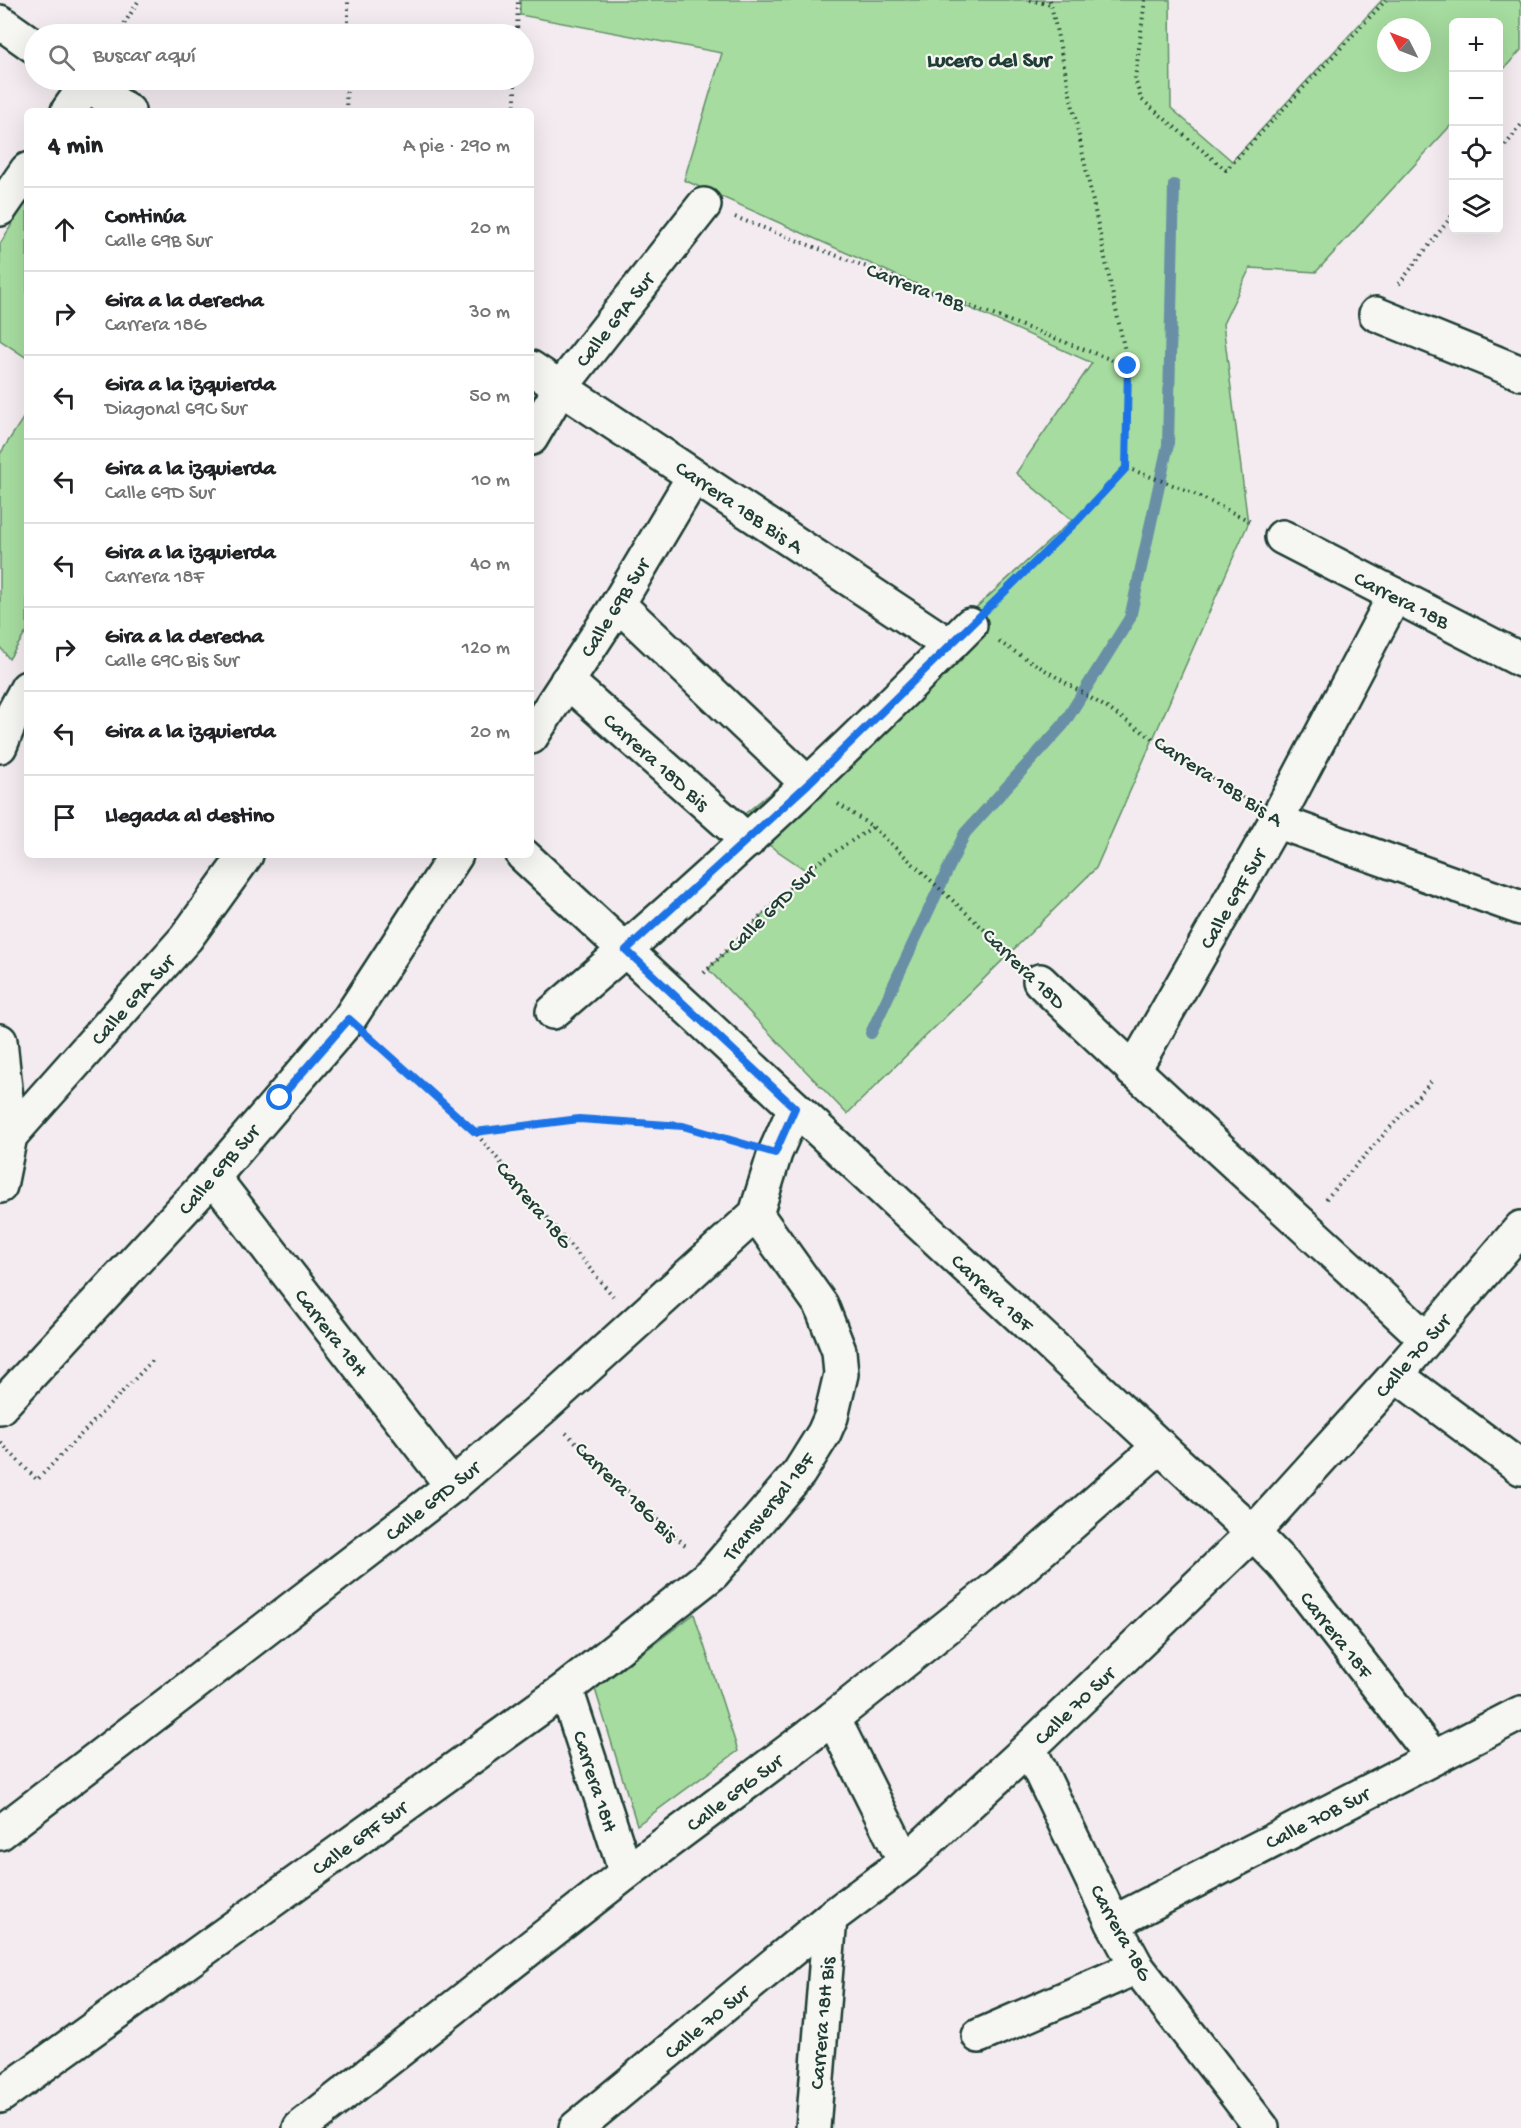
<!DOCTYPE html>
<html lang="es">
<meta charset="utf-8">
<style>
:root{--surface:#fff;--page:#f2f2f2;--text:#202124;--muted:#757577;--line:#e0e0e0}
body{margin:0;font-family:"Gochi Hand",sans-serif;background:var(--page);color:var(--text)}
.controls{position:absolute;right:18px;top:18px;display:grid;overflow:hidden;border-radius:9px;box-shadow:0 6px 24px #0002}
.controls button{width:54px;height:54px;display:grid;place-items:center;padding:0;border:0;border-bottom:2px solid var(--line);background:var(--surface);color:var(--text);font:30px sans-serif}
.compass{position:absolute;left:1377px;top:18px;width:54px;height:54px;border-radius:50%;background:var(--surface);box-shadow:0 6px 24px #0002;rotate:312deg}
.stop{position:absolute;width:18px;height:18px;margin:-14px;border:4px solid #1a73e8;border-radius:50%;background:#fff}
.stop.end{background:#1a73e8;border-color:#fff;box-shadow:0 2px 6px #0008}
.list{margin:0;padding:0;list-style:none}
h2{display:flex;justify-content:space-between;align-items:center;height:78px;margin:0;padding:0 24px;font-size:26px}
h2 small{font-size:20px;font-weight:400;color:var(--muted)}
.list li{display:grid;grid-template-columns:39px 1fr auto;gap:18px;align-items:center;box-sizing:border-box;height:84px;padding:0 24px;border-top:2px solid var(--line)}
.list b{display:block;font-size:22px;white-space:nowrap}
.list p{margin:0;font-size:20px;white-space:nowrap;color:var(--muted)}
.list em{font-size:20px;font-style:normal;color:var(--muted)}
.icon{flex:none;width:33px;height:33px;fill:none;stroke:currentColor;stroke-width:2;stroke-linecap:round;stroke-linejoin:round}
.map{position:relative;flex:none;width:1521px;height:2128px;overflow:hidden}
.search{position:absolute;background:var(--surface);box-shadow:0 6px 24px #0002;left:24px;top:24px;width:510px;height:66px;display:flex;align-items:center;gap:15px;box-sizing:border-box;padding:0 21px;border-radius:33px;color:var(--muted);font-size:22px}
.panel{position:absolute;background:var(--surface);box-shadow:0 6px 24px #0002;left:24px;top:108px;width:510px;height:750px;border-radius:9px}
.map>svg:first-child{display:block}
</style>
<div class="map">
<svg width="1521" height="2128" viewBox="0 0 1521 2128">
<rect width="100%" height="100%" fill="#f3ebef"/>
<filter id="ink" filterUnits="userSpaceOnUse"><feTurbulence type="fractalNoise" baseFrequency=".0167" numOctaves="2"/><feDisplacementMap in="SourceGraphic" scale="12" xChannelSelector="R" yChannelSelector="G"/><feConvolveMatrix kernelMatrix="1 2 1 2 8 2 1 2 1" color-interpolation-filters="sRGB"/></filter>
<g filter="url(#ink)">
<g fill="#a6dc9f" stroke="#628c6a" stroke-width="1.5" fill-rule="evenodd">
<path d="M520 0H1170L1171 108 1232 161 1382 0H1519L1521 3V50L1499 74 1498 22H1454L1453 123 1316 272 1250 268 1223 324 1248 524 1096 868 847 1114 708 969 807 871 735 822 799 769 1072 520 1016 473 1092 363 684 180 722 53 520 15ZM1386 27H1422V63H1386Z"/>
<path d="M27 199V358L0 340V244Z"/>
<path d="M27 412V631L9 659 0 647V454Z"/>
<path d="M694 1614 738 1751 637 1825 595 1689Z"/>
</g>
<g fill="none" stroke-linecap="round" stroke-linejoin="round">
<path stroke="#698fa7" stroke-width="12" d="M871 1033 965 833 1063 725 1130 618 1168 445 1174 185"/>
<defs>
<g id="minor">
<path d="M0 22 34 46"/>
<path d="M80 80 128 111"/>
<path d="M68 111 87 84"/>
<path d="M0 209 27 170"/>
<path d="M1376 314 1521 373"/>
<path d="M531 368 949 645"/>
<path d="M531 438 561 387 704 205"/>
<path d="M1282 537 1521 660"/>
<path d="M618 604 808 784"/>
<path d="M567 681 748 841"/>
<path d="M531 737 618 604 694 476"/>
<path d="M0 746 14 712 27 688"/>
<path d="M1276 821 1521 908"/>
<path d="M523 855 1253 1533 1284 1565 1433 1757"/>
<path d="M1040 981C1166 1103 1298 1219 1426 1339"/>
<path d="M553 1012C698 889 837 760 970 625"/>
<path d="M0 1041 10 1136 0 1186"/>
<path d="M1133 1071 1276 821 1395 595"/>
<path d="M10 1136 186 938 246 855"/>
<path d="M213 1177 452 1486"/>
<path d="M1396 1375 1521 1468"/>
<path d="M0 1407 213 1177 349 1019 456 855"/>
<path d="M566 1689 626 1873"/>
<path d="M833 1718 905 1862"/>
<path d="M1029 1748 1113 1923 1137 1967 1262 2128"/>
<path d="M0 1833 452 1486 541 1409 756 1214 775 1153 795 1108"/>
<path d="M1113 1923 1521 1713"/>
<path d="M979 2036 1137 1967"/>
<path d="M0 2096 566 1689 713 1573 799 1473 824 1433 831 1417 841 1374 839 1351 821 1305 756 1214"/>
<path d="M300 2128 626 1873 833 1718 1021 1568 1160 1446"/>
<path d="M576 2128 830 1918 905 1862 1029 1748 1253 1533 1396 1375 1521 1228"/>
<path d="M813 2128 830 1918"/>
</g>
</defs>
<use href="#minor" stroke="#1f3d34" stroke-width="38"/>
<g stroke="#1f3d34" stroke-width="4" stroke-dasharray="1.5 4.5" stroke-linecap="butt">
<path d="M1030 0 1051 5"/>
<path d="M1050 0 1128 366 1127 468"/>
<path d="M1145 0 1135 79 1141 99 1226 170 1386 0"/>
<path d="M118 34 139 0"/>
<path d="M348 34V0"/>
<path d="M517 34 518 0"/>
<path d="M346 111 347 80"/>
<path d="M515 111V80"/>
<path d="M1498 155 1521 125"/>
<path d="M735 217 1128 366"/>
<path d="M1399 284 1454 213"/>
<path d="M1127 468 1184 489 1250 521"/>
<path d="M994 601 1076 522 1127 468"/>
<path d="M999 642 1104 706 1248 802"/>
<path d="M838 804 873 827 1015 958"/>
<path d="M704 973 807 870 873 827"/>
<path d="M375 1042 475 1132 613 1296"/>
<path d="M476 1132 579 1119 683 1126 741 1143"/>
<path d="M1326 1199 1431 1082"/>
<path d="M566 1433 687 1547"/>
<path d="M1 1443 37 1480 155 1358"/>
</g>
<use href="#minor" stroke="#f6f6f2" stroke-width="33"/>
</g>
</g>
<g fill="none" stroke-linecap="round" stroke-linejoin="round" filter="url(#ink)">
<path stroke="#1a73e8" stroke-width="8" d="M280 1098 349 1019 475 1132 579 1119 683 1126 775 1153 795 1108 626 950 808 784 1076 522 1126 468 1128 366"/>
</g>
<g text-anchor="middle" stroke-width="4.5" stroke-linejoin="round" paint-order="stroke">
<g font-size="21" fill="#1f3d34" stroke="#f6f6f2">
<text transform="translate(916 286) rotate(21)" y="7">Carrera 18B</text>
<text transform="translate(614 319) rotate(-52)" y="7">Calle 69A Sur</text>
<text transform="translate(740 506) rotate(34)" y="7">Carrera 18B Bis A</text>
<text transform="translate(1402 599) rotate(27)" y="7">Carrera 18B</text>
<text transform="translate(614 607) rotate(-58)" y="7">Calle 69B Sur</text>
<text transform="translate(657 761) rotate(42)" y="7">Carrera 18D Bis</text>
<text transform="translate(1219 780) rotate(33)" y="7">Carrera 18B Bis A</text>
<text transform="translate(1232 898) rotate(-60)" y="7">Calle 69F Sur</text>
<text transform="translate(771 908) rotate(-44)" y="7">Calle 69D Sur</text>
<text transform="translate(1025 968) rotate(44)" y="7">Carrera 18D</text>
<text transform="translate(132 999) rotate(-48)" y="7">Calle 69A Sur</text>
<text transform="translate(218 1169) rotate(-49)" y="7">Calle 69B Sur</text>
<text transform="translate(535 1204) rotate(50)" y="7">Carrera 18G</text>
<text transform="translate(993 1292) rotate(43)" y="7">Carrera 18F</text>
<text transform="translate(332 1332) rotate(52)" y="7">Carrera 18H</text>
<text transform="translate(1412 1355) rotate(-49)" y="7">Calle 70 Sur</text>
<text transform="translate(627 1491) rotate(44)" y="7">Carrera 18G Bis</text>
<text transform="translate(432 1500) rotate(-39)" y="7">Calle 69D Sur</text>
<text transform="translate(768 1506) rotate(-51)" y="7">Transversal 18F</text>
<text transform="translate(1337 1634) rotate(52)" y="7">Carrera 18F</text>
<text transform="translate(1074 1705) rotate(-44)" y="7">Calle 70 Sur</text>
<text transform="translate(596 1781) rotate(72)" y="7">Carrera 18H</text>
<text transform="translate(734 1792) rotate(-37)" y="7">Calle 69G Sur</text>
<text transform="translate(1317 1817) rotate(-27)" y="7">Calle 70B Sur</text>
<text transform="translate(359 1837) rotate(-36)" y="7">Calle 69F Sur</text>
<text transform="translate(1122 1932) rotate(61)" y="7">Carrera 18G</text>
<text transform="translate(706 2021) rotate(-40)" y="7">Calle 70 Sur</text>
<text transform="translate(821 2023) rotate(-85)" y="7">Carrera 18H Bis</text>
</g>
<g font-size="22" font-weight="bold" fill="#1f3d34" stroke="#f6f6f2">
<text x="989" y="66">Lucero del Sur</text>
</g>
</g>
</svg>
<div class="controls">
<button>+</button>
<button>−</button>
<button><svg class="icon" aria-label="locate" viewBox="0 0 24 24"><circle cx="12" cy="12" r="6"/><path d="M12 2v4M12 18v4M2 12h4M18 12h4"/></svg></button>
<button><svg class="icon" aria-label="layers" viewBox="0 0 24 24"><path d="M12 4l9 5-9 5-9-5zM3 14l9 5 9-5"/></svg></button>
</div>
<svg class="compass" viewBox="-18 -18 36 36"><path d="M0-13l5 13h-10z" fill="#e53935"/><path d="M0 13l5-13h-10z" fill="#757577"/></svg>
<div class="stop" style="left:280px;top:1098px"></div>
<div class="stop end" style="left:1128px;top:366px"></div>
<div class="search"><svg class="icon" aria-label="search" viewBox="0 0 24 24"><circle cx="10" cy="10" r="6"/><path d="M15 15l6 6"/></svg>Buscar aquí</div>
<section class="panel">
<h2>4 min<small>A pie · 290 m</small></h2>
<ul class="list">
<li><svg class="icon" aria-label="ahead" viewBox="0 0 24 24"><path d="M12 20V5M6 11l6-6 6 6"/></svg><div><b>Continúa</b><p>Calle 69B Sur</p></div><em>20 m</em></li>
<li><svg class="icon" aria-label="right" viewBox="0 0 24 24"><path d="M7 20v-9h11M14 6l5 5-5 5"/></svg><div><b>Gira a la derecha</b><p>Carrera 18G</p></div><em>30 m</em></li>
<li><svg class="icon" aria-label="left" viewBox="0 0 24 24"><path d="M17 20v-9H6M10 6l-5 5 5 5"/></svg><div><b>Gira a la izquierda</b><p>Diagonal 69C Sur</p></div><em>50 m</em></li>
<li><svg class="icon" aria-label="left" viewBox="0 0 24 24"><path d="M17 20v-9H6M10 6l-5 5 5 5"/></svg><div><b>Gira a la izquierda</b><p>Calle 69D Sur</p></div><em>10 m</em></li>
<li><svg class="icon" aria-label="left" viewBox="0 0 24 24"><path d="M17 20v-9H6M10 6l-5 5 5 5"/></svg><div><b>Gira a la izquierda</b><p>Carrera 18F</p></div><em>40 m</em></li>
<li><svg class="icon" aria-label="right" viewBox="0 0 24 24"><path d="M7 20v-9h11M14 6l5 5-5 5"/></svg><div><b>Gira a la derecha</b><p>Calle 69C Bis Sur</p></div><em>120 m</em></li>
<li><svg class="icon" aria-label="left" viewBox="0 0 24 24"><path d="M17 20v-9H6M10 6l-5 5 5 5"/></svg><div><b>Gira a la izquierda</b></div><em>20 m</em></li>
<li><svg class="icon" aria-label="arrive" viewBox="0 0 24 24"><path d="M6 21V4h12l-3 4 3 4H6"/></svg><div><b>Llegada al destino</b></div></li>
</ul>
</section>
</div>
